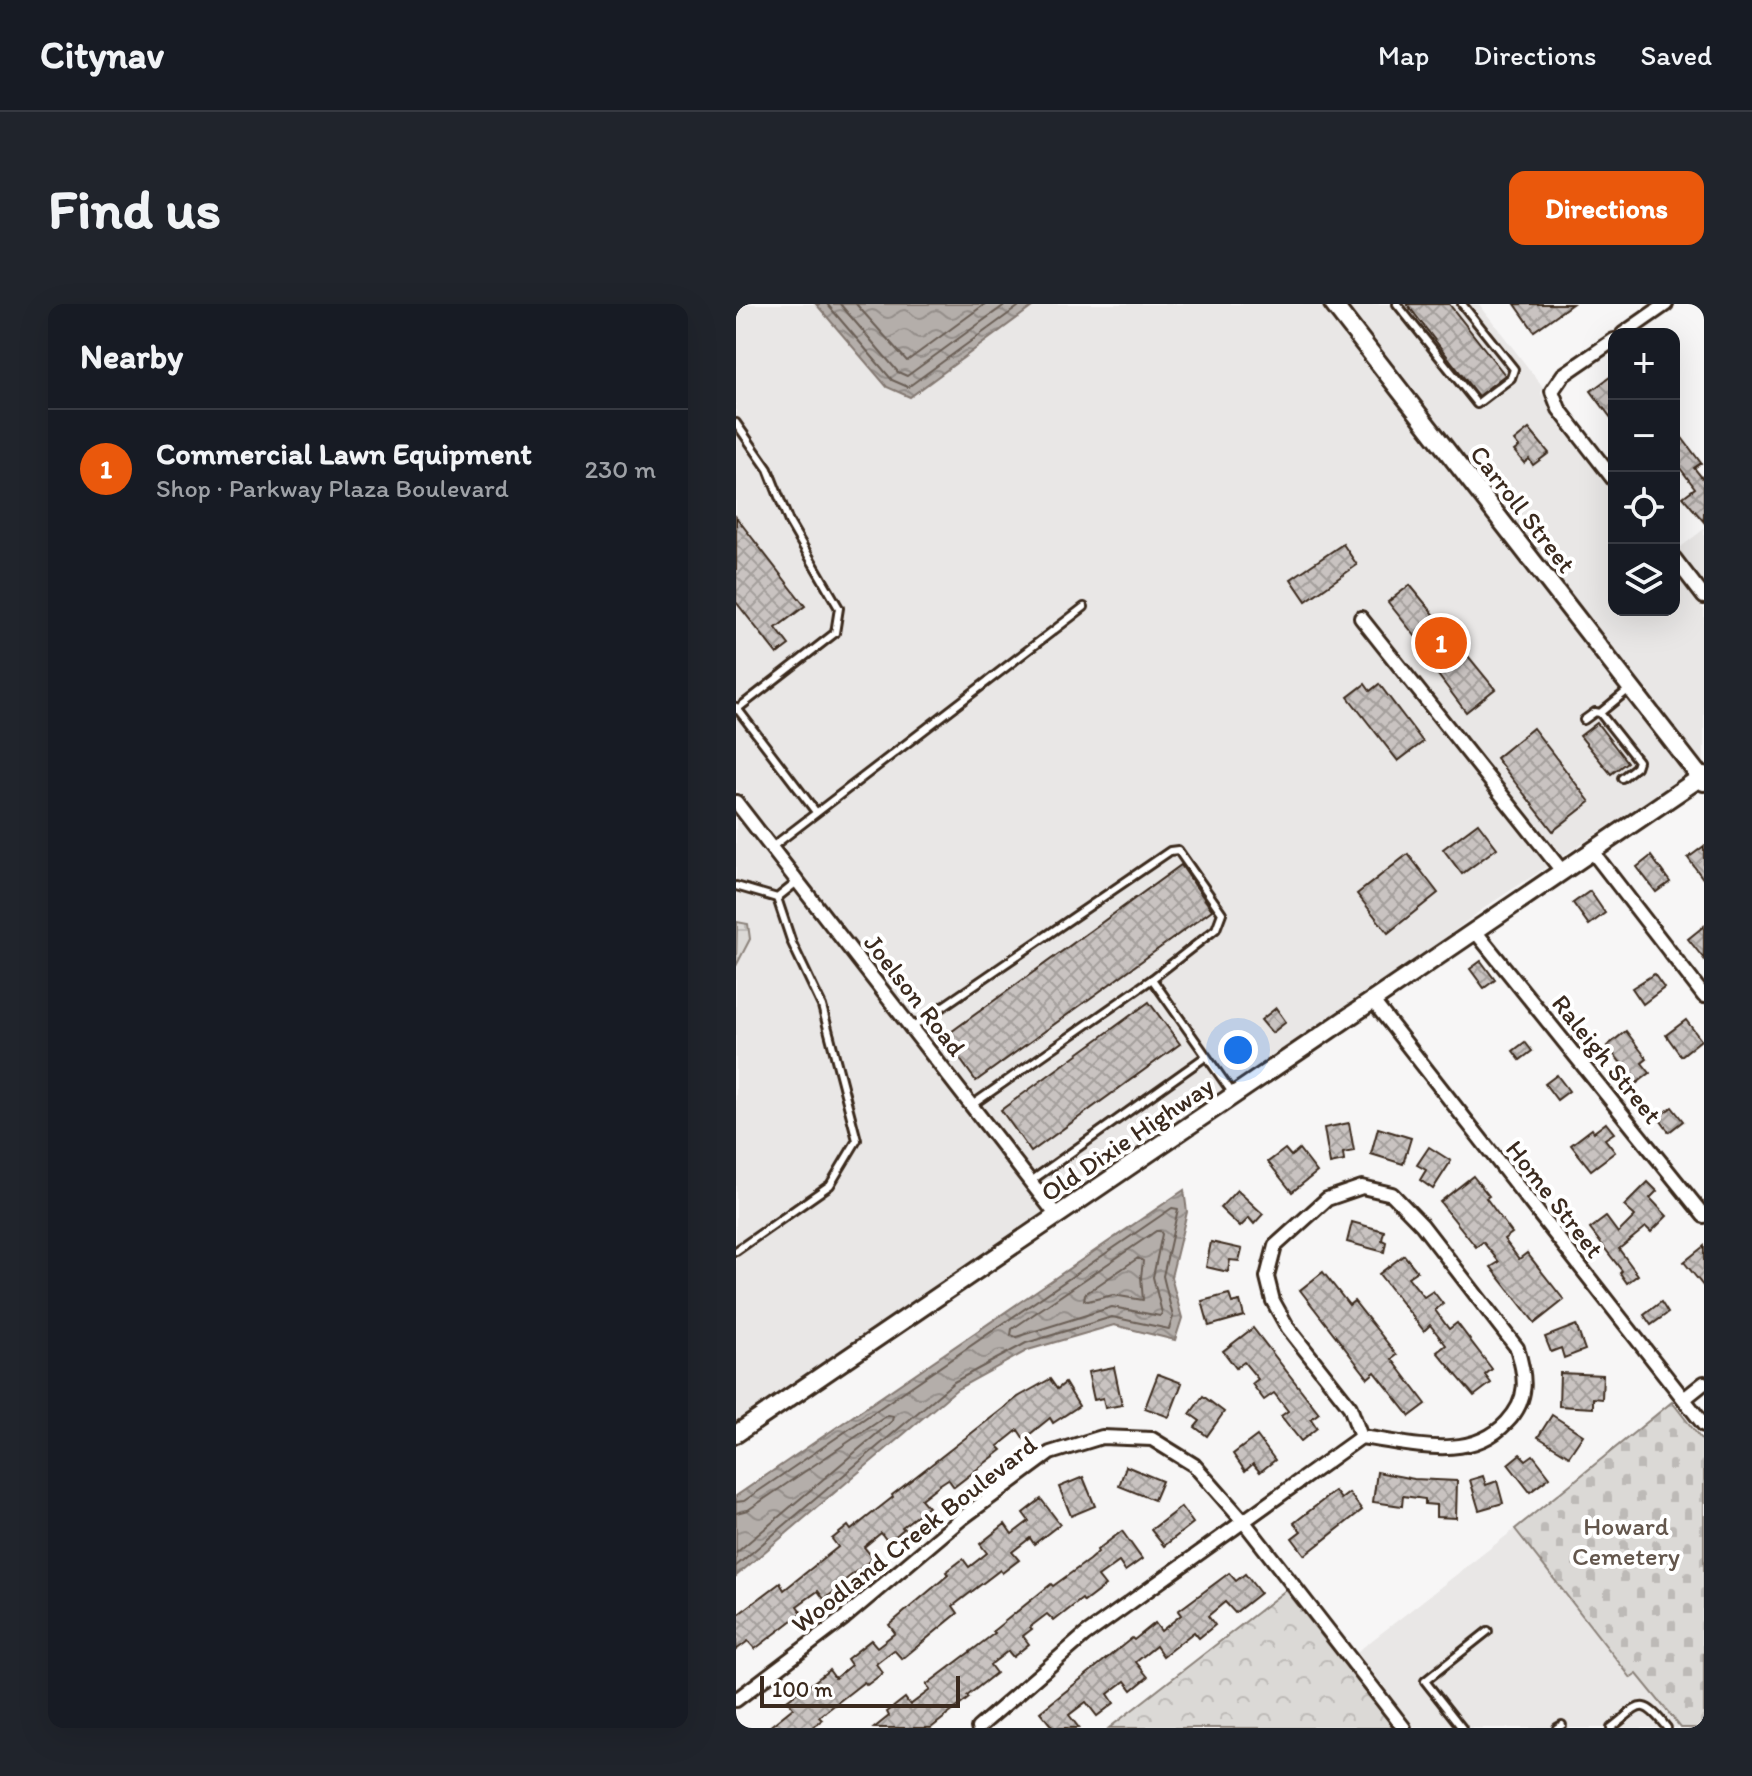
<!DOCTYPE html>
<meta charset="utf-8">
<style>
:root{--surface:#171b24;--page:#20242c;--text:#f1f3f6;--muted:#9ea1a6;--line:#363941;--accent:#ea580c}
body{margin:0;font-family:Itim,sans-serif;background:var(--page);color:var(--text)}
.controls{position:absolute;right:24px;top:24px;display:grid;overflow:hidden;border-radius:16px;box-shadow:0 8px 32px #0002}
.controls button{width:72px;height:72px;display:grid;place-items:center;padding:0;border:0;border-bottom:2px solid var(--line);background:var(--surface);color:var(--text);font:40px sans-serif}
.scale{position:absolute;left:24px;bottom:20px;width:200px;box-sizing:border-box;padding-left:8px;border:4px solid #3b2a1e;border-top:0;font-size:22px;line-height:28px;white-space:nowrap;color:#3b2a1e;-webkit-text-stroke:6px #fff;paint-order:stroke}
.you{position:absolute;left:502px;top:746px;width:28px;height:28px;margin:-20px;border:6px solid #fff;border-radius:50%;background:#1a73e8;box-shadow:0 0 0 12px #1a73e833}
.badge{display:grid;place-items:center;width:52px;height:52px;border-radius:50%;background:var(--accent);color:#fff;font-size:26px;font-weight:700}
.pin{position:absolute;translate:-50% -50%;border:4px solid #fff;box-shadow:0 2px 8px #0006}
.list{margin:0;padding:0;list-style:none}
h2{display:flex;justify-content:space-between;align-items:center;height:104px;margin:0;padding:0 32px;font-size:34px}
h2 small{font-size:26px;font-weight:400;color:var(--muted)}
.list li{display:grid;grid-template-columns:52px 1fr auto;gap:24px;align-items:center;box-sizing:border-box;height:120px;padding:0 32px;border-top:2px solid var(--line)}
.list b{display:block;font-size:30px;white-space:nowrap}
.list p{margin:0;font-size:26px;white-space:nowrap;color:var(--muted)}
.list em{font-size:26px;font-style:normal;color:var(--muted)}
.icon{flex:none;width:44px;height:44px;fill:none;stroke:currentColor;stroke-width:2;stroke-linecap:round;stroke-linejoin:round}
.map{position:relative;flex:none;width:968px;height:1424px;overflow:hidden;border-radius:16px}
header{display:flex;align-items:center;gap:48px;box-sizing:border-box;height:112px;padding:0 40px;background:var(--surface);border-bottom:2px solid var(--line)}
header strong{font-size:38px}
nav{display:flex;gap:44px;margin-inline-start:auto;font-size:28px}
.intro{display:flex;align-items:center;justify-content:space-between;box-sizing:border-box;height:192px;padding:0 48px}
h1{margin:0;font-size:56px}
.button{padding:20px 36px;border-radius:16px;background:var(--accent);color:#fff;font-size:28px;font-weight:700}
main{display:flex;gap:48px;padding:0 48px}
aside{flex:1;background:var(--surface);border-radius:16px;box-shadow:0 8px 32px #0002}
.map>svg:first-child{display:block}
</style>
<header>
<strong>Citynav</strong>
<nav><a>Map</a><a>Directions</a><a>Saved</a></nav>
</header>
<div class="intro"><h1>Find us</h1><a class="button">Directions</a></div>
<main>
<aside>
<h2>Nearby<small></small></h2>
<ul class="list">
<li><span class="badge">1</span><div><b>Commercial Lawn Equipment</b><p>Shop · Parkway Plaza Boulevard</p></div><em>230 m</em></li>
</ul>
</aside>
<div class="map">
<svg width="968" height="1424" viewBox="0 0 968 1424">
<defs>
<pattern id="forest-crowns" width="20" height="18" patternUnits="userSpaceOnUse" patternTransform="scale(2)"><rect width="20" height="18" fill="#dbd9d6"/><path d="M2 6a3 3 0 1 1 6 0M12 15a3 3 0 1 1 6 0" fill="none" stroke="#bdbab7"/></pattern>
<pattern id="wetland-marsh" width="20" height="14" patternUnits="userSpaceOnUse" patternTransform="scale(2)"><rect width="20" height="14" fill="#dbd9d6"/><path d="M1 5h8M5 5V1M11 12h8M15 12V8" fill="none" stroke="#bdbab7"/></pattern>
<pattern id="cemetery-stones" width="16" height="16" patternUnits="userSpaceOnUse" patternTransform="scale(2)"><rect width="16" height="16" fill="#dbd9d6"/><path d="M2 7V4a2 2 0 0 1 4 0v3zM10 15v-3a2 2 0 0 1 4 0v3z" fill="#bdbab7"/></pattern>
<pattern id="water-waves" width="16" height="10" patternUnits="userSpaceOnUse" patternTransform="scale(2)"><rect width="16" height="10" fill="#b4aeaa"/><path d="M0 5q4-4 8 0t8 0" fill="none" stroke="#948e8a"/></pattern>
<pattern id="building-cross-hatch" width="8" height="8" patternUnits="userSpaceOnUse" patternTransform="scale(2)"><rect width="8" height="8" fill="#c9c3c1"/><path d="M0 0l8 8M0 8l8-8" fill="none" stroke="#a49f9c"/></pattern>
</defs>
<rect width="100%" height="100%" fill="#f7f6f6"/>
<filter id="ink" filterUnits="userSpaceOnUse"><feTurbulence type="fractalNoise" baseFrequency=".0125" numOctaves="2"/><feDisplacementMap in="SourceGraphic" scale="16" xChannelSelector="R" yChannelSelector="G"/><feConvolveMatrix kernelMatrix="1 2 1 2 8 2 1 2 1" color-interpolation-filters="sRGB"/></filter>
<g filter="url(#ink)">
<g fill="#e9e7e6">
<path d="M0 0H80L151 83 174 93 300 0H587L952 470 825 553 627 304 615 313 812 562 751 602 645 682 375 867 322 899 0 485Z"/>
<path d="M607 0H743L807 83 805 90 810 92 817 110 878 189V306H938V267L968 306V459L964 461Z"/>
<path d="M968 225V280L941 246Z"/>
<path d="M0 510 308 907 0 1118V662L10 638 0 619Z"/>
<path d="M779 1225 895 1373 901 1370 945 1424H679L621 1348Z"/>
</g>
<path fill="url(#forest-crowns)" stroke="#8b827a" stroke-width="2" d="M550 1286 658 1424H373Z"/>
<path fill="url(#wetland-marsh)" stroke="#8b827a" stroke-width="2" d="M1 618 12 620 14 635 0 662Z"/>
<path fill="url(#cemetery-stones)" stroke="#8b827a" stroke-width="2" d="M936 1098 968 1139V1424H945L901 1370 895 1374 779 1225Z"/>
<g fill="url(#water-waves)" stroke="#847972" stroke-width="2">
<path d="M80 0H300L174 93 151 83Z"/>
<path d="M448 886 451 908 435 973 446 1014 439 1036 378 1021 292 1046 221 1085 0 1272V1192Z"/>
</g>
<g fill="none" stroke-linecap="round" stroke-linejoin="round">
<g stroke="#6b5f56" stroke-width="2">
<path d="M91 0 156 76 172 83 286 0"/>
<path d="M104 0 162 68 171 72 270 0"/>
<path d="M120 0 171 57 249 0"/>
<path d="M420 927H424L426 930 417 973 426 1009 424 1012 376 1003 280 1033 275 1031 276 1025Z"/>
<path d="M402 954 407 957 405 973 407 996 377 991 352 997 348 996 349 990Z"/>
<path d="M0 1198 8 1197 436 904 442 905 427 972 437 1013 433 1025 376 1013 290 1039 218 1078 0 1262"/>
<path d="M0 1209 12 1206 152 1111 157 1112 156 1117 0 1249"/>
</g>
</g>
<g fill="url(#building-cross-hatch)" stroke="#3b2a1e" stroke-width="2">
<path d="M671 0H713L769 71 742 92Z"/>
<path d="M779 0H836L798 27Z"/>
<path d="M878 70V118L855 87Z"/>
<path d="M938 123 965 159 958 164 968 176V218L947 193 959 184 938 156Z"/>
<path d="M793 125 813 149 797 161 793 155 788 159 778 147 783 143 778 137Z"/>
<path d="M0 213 69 302 40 324 53 341 41 350 0 298Z"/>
<path d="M607 240 621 261 570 297 555 275Z"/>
<path d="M674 281 759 385 730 408 702 371 707 367 652 298Z"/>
<path d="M629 380 634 387 643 380 687 438 662 457 612 393Z"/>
<path d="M861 419 891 458 875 470 844 432Z"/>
<path d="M797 424 854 498 817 527 760 454Z"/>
<path d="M742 519 761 544 726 570 707 545Z"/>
<path d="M968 542V576L952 554Z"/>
<path d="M672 550 702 589 652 629 621 590Z"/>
<path d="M915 552 934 578 920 588 901 563Z"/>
<path d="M445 561 476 606 240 777 208 733Z"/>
<path d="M854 587 869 609 853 621 837 599Z"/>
<path d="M968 622V655L952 635Z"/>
<path d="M745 657 759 676 748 684 734 665Z"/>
<path d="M918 670 928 684 907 700 896 684Z"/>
<path d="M413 698 444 740 295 848 265 806Z"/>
<path d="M540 704 550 718 536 729 525 716Z"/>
<path d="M950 716 965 736 945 752 930 731Z"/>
<path d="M890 727 911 755 906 759 914 769 901 779 871 742Z"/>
<path d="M789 738 796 747 784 756 777 747Z"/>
<path d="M821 771 833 787 821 796 809 780Z"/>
<path d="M936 803 947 817 933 828 922 813Z"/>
<path d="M613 819 618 847 607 849 608 857 594 860 588 824Z"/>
<path d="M870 819 878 829 869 835 879 848 855 866 835 841 856 825 858 828Z"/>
<path d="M642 824 675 834 667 860 635 850Z"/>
<path d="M693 843 715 857 697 885 684 876 690 866 681 861Z"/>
<path d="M549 845 555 852 563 845 581 868 556 888 532 858Z"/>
<path d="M737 872 753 892 750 894 776 929 768 935 783 955 791 949 828 996 799 1019 755 963 763 958 747 938 740 943 704 898Z"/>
<path d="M912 878 921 887 914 894 931 912 915 928 910 923 883 945 902 971 891 979 884 969 886 967 854 925 870 913 882 929 899 912 888 902Z"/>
<path d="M501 886 527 910 518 920 513 914 504 923 484 904Z"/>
<path d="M616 918 648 927 646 936 650 938 648 948 611 938Z"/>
<path d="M475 938 506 945 503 957 494 956 492 968 470 963Z"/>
<path d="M968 942V983L948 958Z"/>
<path d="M668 951 681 967 672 973 688 993 697 987 707 1000 699 1006 713 1025 721 1019 756 1065 749 1071 755 1079 738 1092 701 1048 710 1041 694 1021 688 1027 643 970Z"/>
<path d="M587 968 613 1001 618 997 661 1051 656 1055 690 1100 674 1112 639 1068 632 1074 564 986Z"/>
<path d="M493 990 496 999 504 997 508 1012 473 1022 466 997Z"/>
<path d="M925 998 932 1009 915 1021 908 1011Z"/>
<path d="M840 1021 849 1046 828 1054 825 1044 815 1048 809 1033Z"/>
<path d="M517 1024 583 1109 575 1115 581 1124 565 1137 545 1112 552 1107 538 1089 528 1096 516 1080 522 1075 508 1058 500 1064 487 1047Z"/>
<path d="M378 1063 386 1101 369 1104 367 1094 358 1096 352 1068Z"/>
<path d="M824 1069 867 1071 866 1095 857 1094V1104L823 1102Z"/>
<path d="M422 1070 446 1079 433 1113 409 1104Z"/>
<path d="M314 1075 321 1085 329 1079 343 1102 317 1119 314 1114 288 1135 282 1126 262 1142 266 1146 218 1183 212 1175 203 1181 185 1195 192 1203 166 1223 168 1225 152 1238 145 1229 128 1243 137 1254 103 1281 105 1283 88 1295 82 1287 61 1302 66 1309 19 1345 12 1337 0 1346V1312L44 1279 48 1286 102 1243 96 1235 112 1222 115 1226 157 1193 156 1191 282 1093Z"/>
<path d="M467 1092 488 1108 471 1132 459 1123 464 1117 454 1110Z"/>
<path d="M816 1111 847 1131 833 1152 802 1133Z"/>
<path d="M521 1132 539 1156 524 1168 517 1160 509 1167 497 1150Z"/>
<path d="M784 1150 790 1156 797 1151 814 1173 794 1188 772 1160Z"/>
<path d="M390 1162 426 1177 418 1196 383 1182Z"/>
<path d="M641 1168 678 1175 721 1177 720 1214 700 1213V1201L689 1200V1195L667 1192 666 1202 637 1198Z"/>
<path d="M747 1172 750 1181 761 1177 767 1199 743 1206 734 1176Z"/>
<path d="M347 1173 359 1202 335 1212 323 1183Z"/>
<path d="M599 1187 605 1195 613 1189 626 1206 569 1251 556 1234 565 1227 558 1219Z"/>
<path d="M305 1195 324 1220 298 1240 294 1234 276 1248 283 1256 266 1269 264 1266 217 1302 222 1309 166 1355 158 1346 140 1360 147 1369 131 1381 128 1378 83 1413 86 1416 75 1424H32L57 1404 51 1396 63 1387 64 1389 93 1366 99 1374 115 1361 111 1355 135 1336 141 1343 159 1329 153 1321 212 1271 210 1268 227 1255 233 1263 251 1249 244 1240 269 1220 276 1230 293 1217 287 1209Z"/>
<path d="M445 1203 457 1219 428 1242 415 1226Z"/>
<path d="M386 1227 406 1255 389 1267 383 1258 362 1273 369 1282 348 1298 346 1295 318 1317 311 1310 294 1323 296 1325 287 1332 293 1340 277 1353 272 1347 254 1361 260 1369 231 1392 233 1394 195 1424H138L153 1412 151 1408 169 1394 174 1401 194 1386 190 1381 259 1329 257 1327 315 1280 317 1282 353 1256 362 1248 361 1246Z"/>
<path d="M493 1269 500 1277 509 1270 524 1289 499 1309 489 1298 472 1312 479 1321 463 1334 458 1328 427 1352 420 1342 400 1358 412 1373 396 1386 389 1377 372 1390 378 1399 361 1412 350 1398 333 1411 343 1424H317L304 1408 396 1334 398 1336 419 1319 425 1327 445 1311 442 1307Z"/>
</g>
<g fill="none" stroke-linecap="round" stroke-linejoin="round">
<defs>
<g id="lane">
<path d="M661 0 741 100 775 74 778 65 726 0"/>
<path d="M0 119 32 165 53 218 103 304 99 329 0 406"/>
<path d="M0 403 80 508"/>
<path d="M864 409 892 386"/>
<path d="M848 416 859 408 864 409 902 457 900 463 886 474"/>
<path d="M36 543 348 303"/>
<path d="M0 582 41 594 61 578"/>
<path d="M416 675 497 790"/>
<path d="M177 723 434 547 442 546 486 609 480 625 416 675 236 801"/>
<path d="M295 877 469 753"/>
<path d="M0 947 94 881 121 836 86 702 56 639 41 594"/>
<path d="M726 1424 689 1377 752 1327"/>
<path d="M821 1424 826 1421"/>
<path d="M875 1424C905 1401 905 1391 931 1424"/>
</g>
<g id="street">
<path d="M887 30 930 0"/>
<path d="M878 36 827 71 816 87 823 105 878 176"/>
<path d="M938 254 968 293"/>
<path d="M625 314 826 567"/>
<path d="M0 498 321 912"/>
<path d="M856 547 968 692"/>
<path d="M739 627 968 912"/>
<path d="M636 696 968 1121"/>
<path d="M948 1095 968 1079"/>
<path d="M0 1396 108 1314 225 1215 314 1149 366 1133 416 1135 458 1161 508 1218 668 1424"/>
<path d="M242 1424 349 1331 625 1133C674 1139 733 1159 771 1118 793 1095 790 1073 781 1044L686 921 656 890 626 883 591 895 539 942 531 973 537 997 552 1024 614 1103 625 1133"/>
</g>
<g id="secondary">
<path d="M597 0 968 478"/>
<path d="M0 1130 968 471"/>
</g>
</defs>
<use href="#lane" stroke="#3b2a1e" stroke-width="12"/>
<use href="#street" stroke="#3b2a1e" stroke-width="18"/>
<use href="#secondary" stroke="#3b2a1e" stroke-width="22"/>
<use href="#lane" stroke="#fff" stroke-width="6"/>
<use href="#street" stroke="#fff" stroke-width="12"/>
<use href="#secondary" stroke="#fff" stroke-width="16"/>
</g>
</g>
<g text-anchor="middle" stroke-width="8" stroke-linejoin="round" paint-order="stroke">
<g font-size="26" fill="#3b2a1e" stroke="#fff">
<text transform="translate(787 205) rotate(52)" y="9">Carroll Street</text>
<text transform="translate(179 691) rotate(52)" y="9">Joelson Road</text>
<text transform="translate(871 755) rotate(51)" y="9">Raleigh Street</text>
<text transform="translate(391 835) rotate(-34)" y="9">Old Dixie Highway</text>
<text transform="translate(819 895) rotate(52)" y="9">Home Street</text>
<text transform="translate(178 1230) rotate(-38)" y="9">Woodland Creek Boulevard</text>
</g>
<g font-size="26" fill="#63564c" stroke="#fff">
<text x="890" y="1231">Howard<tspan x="890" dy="30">Cemetery</tspan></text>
</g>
</g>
</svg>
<div class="controls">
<button>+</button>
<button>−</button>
<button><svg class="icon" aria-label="locate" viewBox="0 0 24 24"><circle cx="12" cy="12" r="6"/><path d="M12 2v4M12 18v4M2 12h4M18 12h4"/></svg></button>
<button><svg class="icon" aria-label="layers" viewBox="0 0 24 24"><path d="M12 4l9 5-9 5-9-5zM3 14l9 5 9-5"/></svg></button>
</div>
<div class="scale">100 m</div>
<div class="you"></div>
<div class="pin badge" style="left:705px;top:339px">1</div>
</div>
</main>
